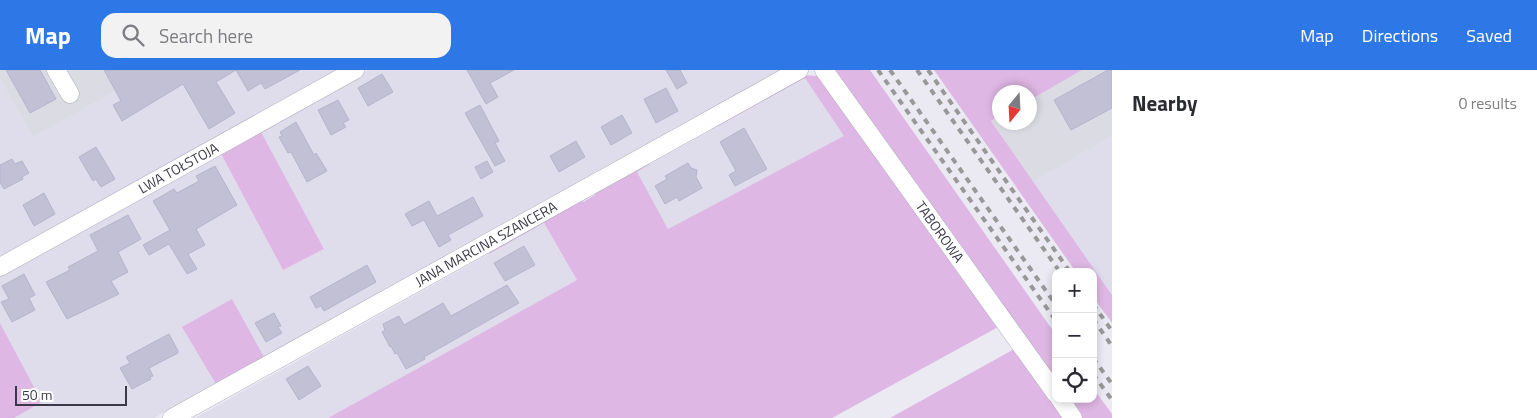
<!DOCTYPE html>
<meta charset="utf-8">
<style>
:root{--surface:#fff;--page:#f2f2f3;--text:#2b2b33;--muted:#7c7c81;--line:#e1e1e2;--accent:#2e77e6}
body{margin:0;font-family:"Titillium Web",sans-serif;background:var(--page);color:var(--text)}
.controls{position:absolute;right:15px;bottom:15px;display:grid;overflow:hidden;border-radius:10px;box-shadow:0 2px 8px #0003}
.controls button{width:45px;height:45px;display:grid;place-items:center;padding:0;border:0;border-bottom:1px solid var(--line);background:var(--surface);color:var(--text);font:25px sans-serif}
.compass{position:absolute;left:992px;top:15px;width:45px;height:45px;border-radius:50%;background:var(--surface);box-shadow:0 2px 8px #0003;rotate:198deg}
.scale{position:absolute;left:15px;bottom:12px;width:112px;box-sizing:border-box;padding-left:5px;border:2px solid #3a3947;border-top:0;font-size:14px;line-height:18px;white-space:nowrap;color:#3a3947;-webkit-text-stroke:4px #fff;paint-order:stroke}
.list{margin:0;padding:0;list-style:none}
h2{display:flex;justify-content:space-between;align-items:center;height:65px;margin:0;padding:0 20px;font-size:21px}
h2 small{font-size:16px;font-weight:400;color:var(--muted)}
.icon{flex:none;width:28px;height:28px;fill:none;stroke:currentColor;stroke-width:2;stroke-linecap:round;stroke-linejoin:round}
.map{position:relative;flex:none;width:1112px;height:348px;overflow:hidden}
header{display:flex;align-items:center;gap:30px;box-sizing:border-box;height:70px;padding:0 25px;background:var(--accent);color:#fff}
header strong{font-size:24px}
nav{display:flex;gap:28px;margin-inline-start:auto;font-size:18px}
.search{width:350px;height:45px;background:var(--page);display:flex;align-items:center;gap:12px;box-sizing:border-box;padding:0 18px;border-radius:15px;color:var(--muted);font-size:19px}
main{display:flex}
aside{flex:1;background:var(--surface)}
.map>svg:first-child{display:block}
</style>
<header>
<strong>Map</strong>
<div class="search"><svg class="icon" aria-label="search" viewBox="0 0 24 24"><circle cx="10" cy="10" r="6"/><path d="M15 15l6 6"/></svg>Search here</div>
<nav><a>Map</a><a>Directions</a><a>Saved</a></nav>
</header>
<main>
<div class="map">
<svg width="1112" height="348" viewBox="0 0 1112 348">
<rect width="100%" height="100%" fill="#ebeaf3"/>
<g fill="#dfdceb">
<path d="M153 0H345L0 190V8L33 67Z"/>
<path d="M368 0H782L705 41 263 287 232 229 216 314 154 348H14L42 332 0 253V204L220 82 283 200 324 179 260 60Z"/>
<path d="M805 8 845 66 668 159 636 102Z"/>
<path d="M1112 66V225L1033 112Z"/>
<path d="M544 153 577 210 328 348H195Z"/>
</g>
<g fill="#dbdbe3">
<path d="M0 0H153L33 67 0 8Z"/>
<path d="M1082 0H1112V66L1033 112 991 51 999 46V52H1030V30Z"/>
</g>
<g fill="#dfb7e4">
<path d="M831 0H870L1056 265V316Z"/>
<path d="M934 0H1082L1030 30V22H999V46L991 51 1112 225V253L1093 227V202H1076Z"/>
<path d="M801 5 820 6 1000 256 832 348H328L577 210 544 153 489 184V178L579 128 583 132 595 125V119L646 91 650 94 637 102 668 159 844 66 805 8 713 59 715 53Z"/>
<path d="M260 60 324 179 283 200 220 82Z"/>
<path d="M232 229 264 287 216 314 182 257Z"/>
<path d="M0 253 42 332 14 348H0Z"/>
<path d="M1016 278 1067 348H890Z"/>
<path d="M1093 318 1112 344V348H1079L1066 329H1093Z"/>
</g>
<g fill="#c2c0d4" stroke="#b6b4ce">
<path d="M6 0H40L56 29 30 43Z"/>
<path d="M104 0H300L265 19 261 13 248 21 236 0 216 12 235 43 209 59 183 14 122 51 113 35 121 31Z"/>
<path d="M467 0H514L490 13 498 27 486 34Z"/>
<path d="M666 0H680L687 13 677 19Z"/>
<path d="M1108 0H1112V38L1071 60 1054 30Z"/>
<path d="M382 4 393 22 368 36 358 18Z"/>
<path d="M666 18 678 41 656 53 644 29Z"/>
<path d="M338 30 349 50 343 53 346 57 331 65 318 40Z"/>
<path d="M480 35 499 71 495 73 505 91 495 96 465 43Z"/>
<path d="M622 45 632 63 611 75 601 57Z"/>
<path d="M296 52 314 85 316 83 327 101 307 112 291 82 288 83 279 67 282 66 280 62Z"/>
<path d="M744 58 767 99 735 116 729 105 736 101 720 72Z"/>
<path d="M576 71 585 87 559 102 550 86Z"/>
<path d="M96 77 115 109 101 117 96 109 93 111 79 87Z"/>
<path d="M12 89 15 94 22 91 29 103 22 107 23 109 4 119 0 113V95Z"/>
<path d="M487 91 493 102 481 109 475 97Z"/>
<path d="M688 93 691 98 697 100 696 107 702 118 679 131 677 127 665 134 655 116 667 109 665 106Z"/>
<path d="M215 96 237 135 196 159 205 175 188 184 197 199 187 204 169 174 149 185 143 175 170 160 153 131 174 119 177 123 199 111 196 106Z"/>
<path d="M44 123 55 144 34 156 23 135Z"/>
<path d="M473 127 483 146 448 165 451 170 439 177 424 150 412 156 405 144 429 131 437 146Z"/>
<path d="M128 145 141 169 118 182 128 202 111 211 119 224 67 249 46 212 70 200 68 197 98 181 90 165Z"/>
<path d="M524 176 535 195 505 211 494 193Z"/>
<path d="M367 195 376 212 324 241 321 236 316 238 310 227Z"/>
<path d="M24 204 35 225 29 228 35 240 12 252 1 232 9 229 2 216Z"/>
<path d="M507 215 519 233 424 287 425 289 406 299 397 283 395 284 391 276 390 277 382 262 385 260 383 254 399 246 404 255 443 233 451 246Z"/>
<path d="M274 243 281 256 278 257 282 263 266 272 255 253Z"/>
<path d="M169 264 178 281V283L149 298 153 306 150 307 151 309 132 319 120 298 130 293 126 287Z"/>
<path d="M308 296 321 316 299 330 286 309Z"/>
</g>
<g fill="none" stroke-linecap="round" stroke-linejoin="round">
<defs>
<g id="minor">
<path d="M56 0 70 24"/>
<path id="s1" d="M824 0 1056 324"/>
<path id="s2" d="M0 197 355 0"/>
<path d="M1060 329 1073 348"/>
<path id="s3" d="M172 348 799 0"/>
</g>
</defs>
<use href="#minor" stroke="#afadbe" stroke-width="19"/>
<use href="#minor" stroke="#fff" stroke-width="18"/>
<g stroke="#989898" stroke-width="4" stroke-dasharray="6 6" stroke-linecap="butt">
<path d="M878 0 1056 251"/>
<path d="M890 0 1056 235"/>
<path d="M917 0 1060 202"/>
<path d="M928 0 1070 202"/>
<path d="M1093 234 1112 261"/>
<path d="M1093 249 1112 276"/>
<path d="M1093 288 1112 314"/>
<path d="M1093 304 1112 330"/>
</g>
</g>
<g text-anchor="middle" stroke-width="4" stroke-linejoin="round" paint-order="stroke">
<g font-size="14" fill="#3a3947" stroke="#fff">
<text dy="5" stroke="none"><textPath href="#s2" startOffset="204">LWA TOŁSTOJA</textPath></text>
<text dy="5" stroke="none"><textPath href="#s1" startOffset="199">TABOROWA</textPath></text>
<text dy="5" stroke="none"><textPath href="#s3" startOffset="359">JANA MARCINA SZANCERA</textPath></text>
</g>
</g>
</svg>
<div class="controls">
<button>+</button>
<button>−</button>
<button><svg class="icon" aria-label="locate" viewBox="0 0 24 24"><circle cx="12" cy="12" r="6"/><path d="M12 2v4M12 18v4M2 12h4M18 12h4"/></svg></button>
</div>
<svg class="compass" viewBox="-18 -18 36 36"><path d="M0-13l5 13h-10z" fill="#e53935"/><path d="M0 13l5-13h-10z" fill="#7c7c81"/></svg>
<div class="scale">50 m</div>
</div>
<aside>
<h2>Nearby<small>0 results</small></h2>
<ul class="list">
</ul>
</aside>
</main>
